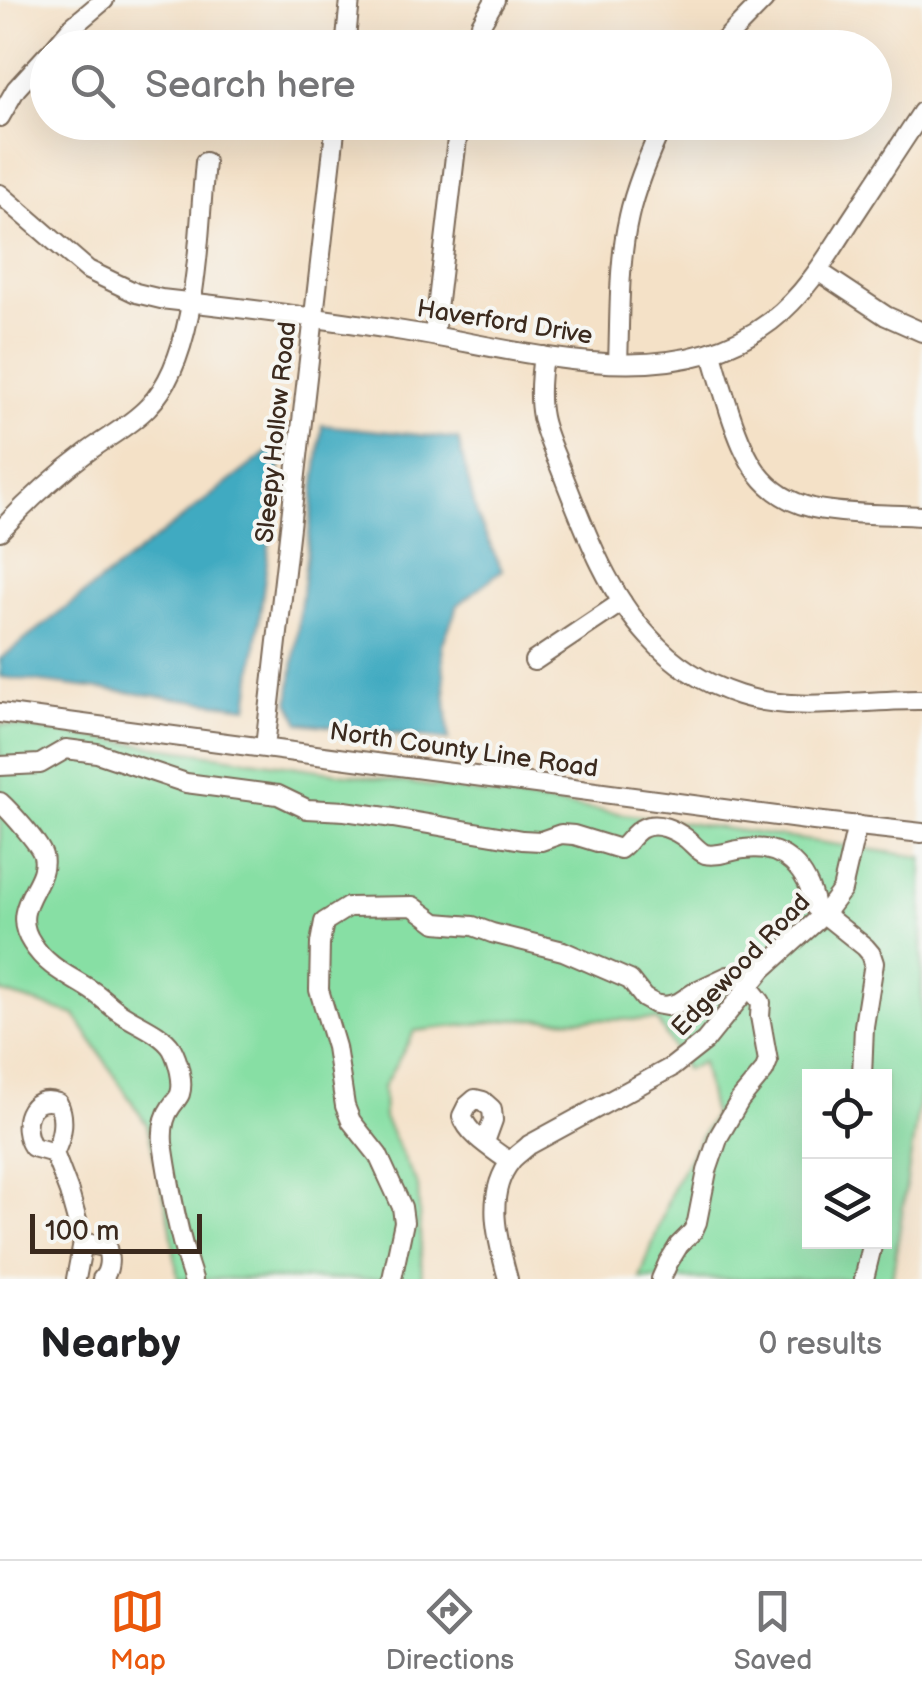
<!DOCTYPE html>
<style>
:root{--surface:#fff;--page:#f2f2f2;--text:#202124;--muted:#757577;--line:#e0e0e0;--accent:#ea580c}
body{margin:0;font-family:"Balsamiq Sans",sans-serif;background:var(--page);color:var(--text)}
.controls{position:absolute;right:30px;bottom:30px;display:grid;overflow:hidden;border-radius:0px;box-shadow:0 10px 40px #0002}
.controls button{width:90px;height:90px;display:grid;place-items:center;padding:0;border:0;border-bottom:2px solid var(--line);background:var(--surface);color:var(--text);font:50px sans-serif}
.scale{position:absolute;left:30px;bottom:25px;width:172px;box-sizing:border-box;padding-left:10px;border:5px solid #3b2a1e;border-top:0;font-size:28px;line-height:35px;white-space:nowrap;color:#3b2a1e;-webkit-text-stroke:8px #f6f6f2;paint-order:stroke}
.list{margin:0;padding:0;list-style:none}
h2{display:flex;justify-content:space-between;align-items:center;height:130px;margin:0;padding:0 40px;font-size:42px}
h2 small{font-size:32px;font-weight:400;color:var(--muted)}
.icon{flex:none;width:55px;height:55px;fill:none;stroke:currentColor;stroke-width:2;stroke-linecap:round;stroke-linejoin:round}
.map{position:relative;flex:none;width:922px;height:1279px;overflow:hidden}
.search{position:absolute;background:var(--surface);box-shadow:0 10px 40px #0002;left:30px;right:30px;top:30px;height:110px;display:flex;align-items:center;gap:25px;box-sizing:border-box;padding:0 35px;border-radius:55px;color:var(--muted);font-size:38px}
.sheet{height:280px;background:var(--surface)}
nav{display:flex;justify-content:space-around;align-items:center;box-sizing:border-box;height:140px;border-top:2px solid var(--line);background:var(--surface);font-size:28px;color:var(--muted)}
nav a{display:grid;justify-items:center;gap:5px}
nav .on{color:var(--accent)}
.map>svg:first-child{display:block}
</style>
<div class="map">
<svg width="922" height="1279" viewBox="0 0 922 1279">
<rect width="100%" height="100%" fill="#f6f6f2"/>
<filter id="ink" filterUnits="userSpaceOnUse"><feTurbulence type="fractalNoise" baseFrequency=".01" numOctaves="2"/><feDisplacementMap in="SourceGraphic" scale="20" xChannelSelector="R" yChannelSelector="G"/><feConvolveMatrix kernelMatrix="1 2 1 2 8 2 1 2 1" color-interpolation-filters="sRGB"/></filter>
<filter id="wash" filterUnits="userSpaceOnUse"><feTurbulence type="fractalNoise" baseFrequency=".0048" numOctaves="4" result="noise"/><feDisplacementMap in="SourceGraphic" scale="40" xChannelSelector="R" yChannelSelector="G"/><feGaussianBlur stdDeviation="2.25" result="paint"/><feColorMatrix in="noise" values="0 0 0 0 0 0 0 0 0 0 0 0 0 0 0 0 0 1.4 0 .05"/><feComposite in="paint" operator="in"/></filter>
<g filter="url(#wash)">
<rect width="100%" height="100%" fill="#f4e1c7"/>
<path fill="#87dfa4" stroke="#618461" stroke-width="2.5" fill-rule="evenodd" d="M0 724 922 857V1081L892 1279H640L674 1184 713 1116 702 1062 686 1070 657 1020 520 1019 415 1031 383 1087 384 1118 418 1186 422 1279H178L170 1222 147 1125 75 1015 0 992ZM810 1076H884V1242H810Z"/>
<g fill="#41aac1" stroke="#3e6a70" stroke-width="2.5">
<path d="M322 425 458 439 477 516 502 570 458 605 442 645 449 740 300 723 289 702Z"/>
<path d="M283 440 248 707 0 677V659Z"/>
</g>
</g>
<g filter="url(#ink)">
<g fill="none" stroke-linecap="round" stroke-linejoin="round">
<defs>
<g id="minor">
<path d="M54 48 72 27 104 0"/>
<path d="M345 48 350 0"/>
<path d="M472 48 481 24 495 0"/>
<path d="M717 48 764 0"/>
<path d="M0 117 16 89 48 54"/>
<path d="M0 194 88 270 136 293 161 299C242 308 322 318 403 331 518 348 668 400 771 321 805 295 828 256 851 220 875 184 898 148 922 112"/>
<path d="M818 271 886 316 922 332"/>
<path d="M434 335 459 122"/>
<path d="M712 353C717 373 724 393 730 413 745 458 761 496 813 508 848 515 886 514 922 516"/>
<path d="M543 356C540 376 538 397 542 417 546 437 556 456 563 475 585 531 608 593 649 637 673 664 705 684 739 695 798 714 861 699 922 700"/>
<path d="M618 363C620 314 618 264 629 216 636 184 650 152 664 122"/>
<path d="M0 531C26 503 55 476 86 453 107 437 130 426 148 407 199 356 198 232 205 162"/>
<path d="M534 661 622 602"/>
<path d="M0 713 814 821 922 833"/>
<path d="M265 747 336 122"/>
<path d="M0 766 40 764 66 749 97 753 186 783 278 795 307 809 345 811 393 818 522 840 541 841 561 834 574 835 620 849C629 843 633 832 643 828 657 821 675 830 687 839 693 844 698 851 705 854 717 857 732 850 744 849 785 843 808 871 815 907L865 947 871 954 874 963 864 1026 862 1076"/>
<path d="M0 802C9 810 41 845 43 856 50 884 7 906 32 943 47 967 68 975 91 990 102 997 111 1007 122 1014 137 1024 162 1033 172 1049 178 1060 184 1082 180 1094 179 1097 173 1104 171 1107 163 1118 162 1130 163 1143 170 1190 178 1235 193 1279"/>
<path d="M485 1142 493 1120 492 1109 483 1101 475 1099 467 1106 462 1116C469 1136 493 1149 510 1162"/>
<path d="M54 1153 33 1147C19 1127 28 1092 58 1103 66 1118 62 1138 54 1153L69 1192 83 1242 76 1279"/>
<path d="M83 1242 107 1248C110 1258 110 1271 102 1279"/>
<path d="M392 1279 404 1222 402 1207 378 1155 351 1121 345 1106 336 1047 319 990 320 943 324 922 348 907 413 906 436 923 473 926 492 933 563 951 630 980 644 998 655 1004 666 1006 678 1003 698 990 728 976 745 982 761 1002 760 1016 768 1061 764 1071 740 1100 719 1136 707 1171 697 1222 693 1231 679 1245 668 1263 661 1279"/>
<path d="M508 1279C498 1242 484 1194 511 1161 516 1155 524 1150 529 1145L672 1067 705 1041 763 969 824 914 842 890 857 825"/>
<path d="M864 1279 873 1242"/>
</g>
</defs>
<use href="#minor" stroke="#7c6a59" stroke-width="22"/>
<use href="#minor" stroke="#fff" stroke-width="18"/>
</g>
</g>
<g text-anchor="middle" stroke-width="8" stroke-linejoin="round" paint-order="stroke">
<g font-size="25" fill="#3b2a1e" stroke="#f6f6f2">
<text transform="translate(505 321) rotate(9)" y="9">Haverford Drive</text>
<text transform="translate(275 432) rotate(-84)" y="9">Sleepy Hollow Road</text>
<text transform="translate(464 749) rotate(8)" y="9">North County Line Road</text>
<text transform="translate(740 964) rotate(-46)" y="9">Edgewood Road</text>
</g>
</g>
</svg>
<div class="controls">
<button><svg class="icon" aria-label="locate" viewBox="0 0 24 24"><circle cx="12" cy="12" r="6"/><path d="M12 2v4M12 18v4M2 12h4M18 12h4"/></svg></button>
<button><svg class="icon" aria-label="layers" viewBox="0 0 24 24"><path d="M12 4l9 5-9 5-9-5zM3 14l9 5 9-5"/></svg></button>
</div>
<div class="scale">100 m</div>
<div class="search"><svg class="icon" aria-label="search" viewBox="0 0 24 24"><circle cx="10" cy="10" r="6"/><path d="M15 15l6 6"/></svg>Search here</div>
</div>
<section class="sheet">
<h2>Nearby<small>0 results</small></h2>
<ul class="list">
</ul>
</section>
<nav>
<a class="on"><svg class="icon" aria-label="map" viewBox="0 0 24 24"><path d="M3 6l6-2 6 2 6-2v14l-6 2-6-2-6 2zM9 4v14M15 6v14"/></svg>Map</a>
<a><svg class="icon" aria-label="directions" viewBox="0 0 24 24"><path d="M12 3l9 9-9 9-9-9zM9 14v-3h6M13 9l2 2-2 2"/></svg>Directions</a>
<a><svg class="icon" aria-label="saved" viewBox="0 0 24 24"><path d="M7 4h10v16l-5-4-5 4z"/></svg>Saved</a>
</nav>
